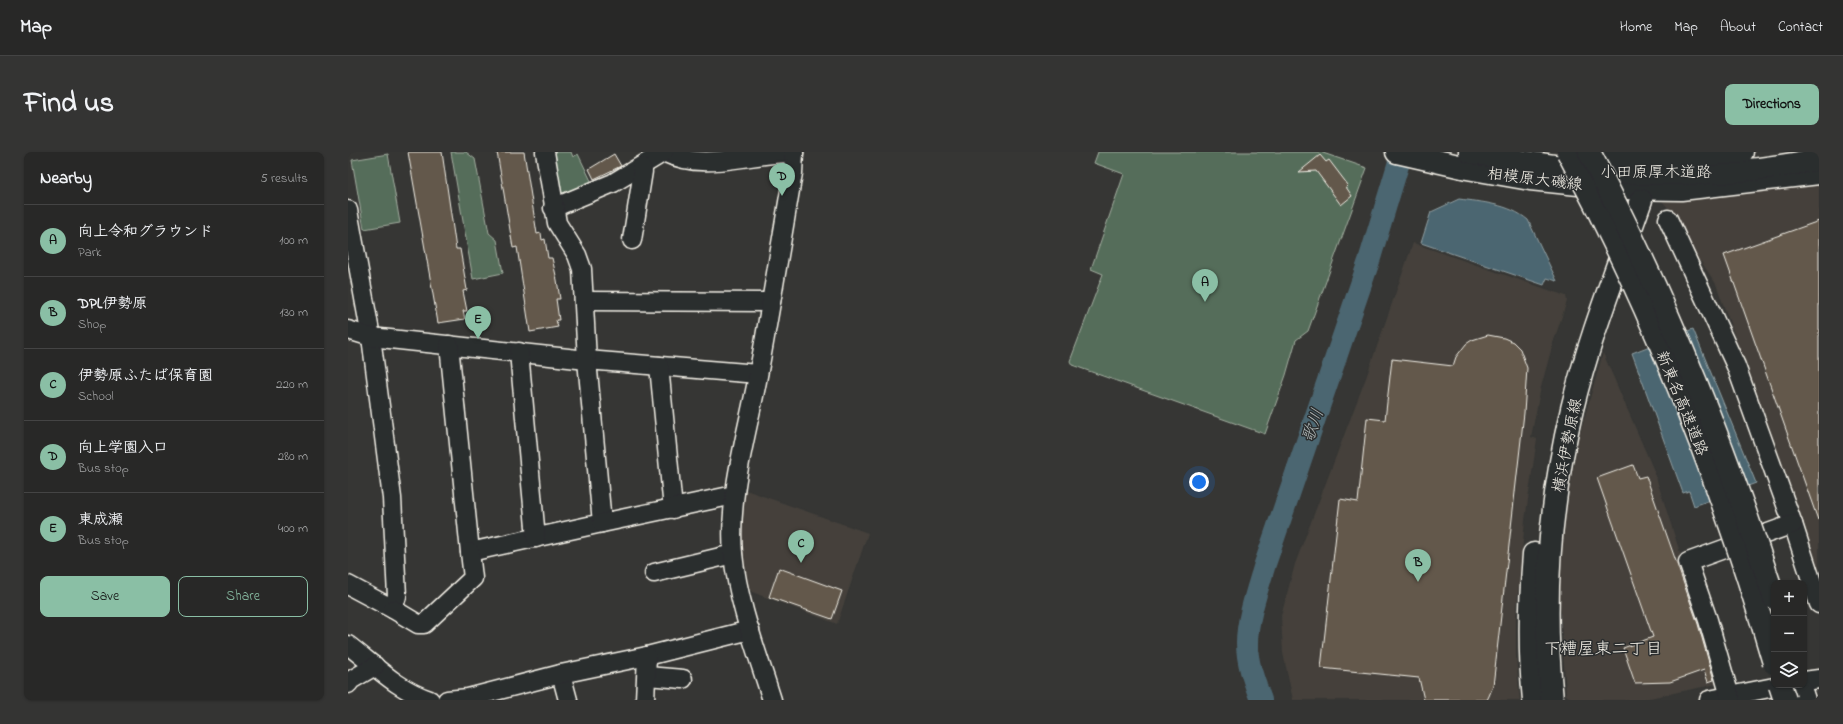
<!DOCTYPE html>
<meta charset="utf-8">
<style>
:root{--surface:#282827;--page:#343433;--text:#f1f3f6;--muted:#a5a6a7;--line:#444;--accent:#8abfa5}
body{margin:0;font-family:"Indie Flower","Klee One",sans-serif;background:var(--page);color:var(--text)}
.controls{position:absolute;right:12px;bottom:12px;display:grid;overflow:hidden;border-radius:8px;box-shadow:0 1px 3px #0004}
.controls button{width:36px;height:36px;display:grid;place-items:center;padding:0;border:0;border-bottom:1px solid var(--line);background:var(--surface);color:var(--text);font:20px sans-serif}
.you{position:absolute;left:851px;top:330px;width:14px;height:14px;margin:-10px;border:3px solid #fff;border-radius:50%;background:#1a73e8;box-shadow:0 0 0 6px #1a73e833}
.badge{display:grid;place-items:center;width:26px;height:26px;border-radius:50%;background:var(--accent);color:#111;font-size:13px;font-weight:700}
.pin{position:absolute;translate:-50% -33px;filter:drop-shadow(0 1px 2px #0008)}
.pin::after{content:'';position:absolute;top:21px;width:14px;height:12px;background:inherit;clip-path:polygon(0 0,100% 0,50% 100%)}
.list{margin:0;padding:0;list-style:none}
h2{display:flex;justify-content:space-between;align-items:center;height:52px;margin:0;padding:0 16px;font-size:17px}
h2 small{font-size:13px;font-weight:400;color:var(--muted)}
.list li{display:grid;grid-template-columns:26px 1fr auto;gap:12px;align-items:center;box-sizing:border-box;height:72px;padding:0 16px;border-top:1px solid var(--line)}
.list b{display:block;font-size:15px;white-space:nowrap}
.list p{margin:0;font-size:13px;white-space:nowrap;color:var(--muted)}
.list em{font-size:13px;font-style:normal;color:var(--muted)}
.actions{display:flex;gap:8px;padding:12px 16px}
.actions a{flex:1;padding:9px 0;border:1px solid var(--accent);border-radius:8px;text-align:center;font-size:14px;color:var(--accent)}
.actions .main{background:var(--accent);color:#111}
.icon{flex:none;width:22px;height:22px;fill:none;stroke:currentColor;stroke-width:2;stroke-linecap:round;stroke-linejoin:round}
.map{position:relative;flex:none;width:1471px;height:548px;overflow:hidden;border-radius:8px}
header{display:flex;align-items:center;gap:24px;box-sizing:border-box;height:56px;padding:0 20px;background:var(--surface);border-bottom:1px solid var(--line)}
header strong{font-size:19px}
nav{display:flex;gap:22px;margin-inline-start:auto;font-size:14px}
.intro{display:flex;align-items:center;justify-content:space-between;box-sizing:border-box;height:96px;padding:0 24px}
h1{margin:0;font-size:28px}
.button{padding:10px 18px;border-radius:8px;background:var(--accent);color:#111;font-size:14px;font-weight:700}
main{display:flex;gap:24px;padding:0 24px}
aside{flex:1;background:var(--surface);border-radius:8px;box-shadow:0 1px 3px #0004}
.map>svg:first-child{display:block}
</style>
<header>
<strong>Map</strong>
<nav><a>Home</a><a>Map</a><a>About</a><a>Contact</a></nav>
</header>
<div class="intro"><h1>Find us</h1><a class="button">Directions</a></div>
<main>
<aside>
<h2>Nearby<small>5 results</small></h2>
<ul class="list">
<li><span class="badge">A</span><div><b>向上令和グラウンド</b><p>Park</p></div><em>100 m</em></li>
<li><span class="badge">B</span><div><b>DPL伊勢原</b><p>Shop</p></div><em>130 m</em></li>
<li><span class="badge">C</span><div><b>伊勢原ふたば保育園</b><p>School</p></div><em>220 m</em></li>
<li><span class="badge">D</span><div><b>向上学園入口</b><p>Bus stop</p></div><em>280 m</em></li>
<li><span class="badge">E</span><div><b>東成瀬</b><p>Bus stop</p></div><em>400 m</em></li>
</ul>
<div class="actions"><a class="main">Save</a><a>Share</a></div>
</aside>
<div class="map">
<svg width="1471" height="548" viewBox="0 0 1471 548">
<rect width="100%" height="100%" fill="#363634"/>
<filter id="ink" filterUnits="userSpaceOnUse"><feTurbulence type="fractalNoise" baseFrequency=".025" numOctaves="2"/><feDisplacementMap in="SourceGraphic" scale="8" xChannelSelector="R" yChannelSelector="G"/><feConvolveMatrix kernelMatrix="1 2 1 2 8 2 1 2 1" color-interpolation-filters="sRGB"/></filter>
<g filter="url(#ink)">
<g fill="#44403b">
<path d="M1471 28V438L1409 247 1368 132 1354 111 1344 103 1327 64 1309 43Z"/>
<path d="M1065 91 1218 144 1219 149 1205 191 1193 235 1183 285 1189 287 1177 368 1168 466V504L1172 548H945L935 501 933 464 947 412 1019 223Z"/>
<path d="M1255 201 1306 319 1334 407 1369 532 1292 548H1225L1218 543 1211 440 1217 366 1229 291Z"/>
<path d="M395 337 520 381 489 472 404 440 400 436 395 400Z"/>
</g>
<g fill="#556d5a" stroke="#a4afa1">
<path d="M103 0H118L127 7 141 81 149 88 155 121 125 127Z"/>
<path d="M201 0H223L225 5 230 2 245 33 209 48Z"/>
<path d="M750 0H972L1019 16 960 179 948 188 938 223 917 282 724 213 722 209 755 122 743 117 776 22 746 11Z"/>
<path d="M40 2 52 71 16 77 4 8Z"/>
</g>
<g fill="#4c6671" stroke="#8f9ea1">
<path d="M1111 47C1134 50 1161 52 1180 68L1209 129 1199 126 1196 133 1073 91 1083 60Z"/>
<path d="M1345 177 1408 331 1346 354 1341 339 1335 341 1284 201Z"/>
</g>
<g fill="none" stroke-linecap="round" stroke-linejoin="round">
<path stroke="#4c6671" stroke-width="22" d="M913 548C906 529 899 511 899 491 899 467 910 436 917 412L1021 109 1054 0"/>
</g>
<g fill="#64594c" stroke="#f4f1e8">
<path d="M60 0H94L108 97H112L119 138 115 139 119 159H115L117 167 90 171Z"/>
<path d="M149 0H176L189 82 193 81 194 88 197 87 200 106H204L209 128 212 147H208L211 168H208L210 175 182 180 169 95 165 96Z"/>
<path d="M266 2 273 14 246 27 241 17Z"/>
<path d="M972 3 978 10 981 8 1000 33 998 35 1004 44 993 53 968 19 951 20Z"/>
<path d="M1471 69V367L1470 368 1376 103Z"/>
<path d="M1140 183 1156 186 1165 190 1172 197 1179 216 1176 261 1145 534 1141 544 1139 548H1076L1071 526 973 516 992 347 1010 350 1019 266 1037 268 1044 207 1105 214 1108 205 1118 192 1124 188Z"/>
<path d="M1285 313 1290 326 1298 324 1350 472 1366 528 1360 530 1356 518 1322 530 1287 531 1275 496 1305 485 1249 326Z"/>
<path d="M431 416 494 439 484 467 421 445Z"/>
</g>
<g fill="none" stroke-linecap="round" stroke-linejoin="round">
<defs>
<g id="minor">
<path d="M315 0C359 21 401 0 446 1"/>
<path d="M205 56 265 31 316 0"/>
<path d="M0 58 23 185 44 346 49 444 45 457 0 433"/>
<path d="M1320 67 1388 214 1445 372 1471 452"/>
<path d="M284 88 295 19 293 15"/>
<path d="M236 149 423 150"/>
<path d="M0 178 23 185 239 208 410 222"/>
<path d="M101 193 122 400 254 371 239 208 234 117 229 103 209 71 197 0"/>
<path d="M171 200 188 386"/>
<path d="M311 214 325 357"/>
<path d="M254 371 386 343"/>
<path d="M306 421 385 402"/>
<path d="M45 457 70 472H76L125 426 122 400"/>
<path d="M0 493C26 513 50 538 82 548"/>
<path d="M213 522 220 548"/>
<path d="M299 524 335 527"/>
<path d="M1456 529 1471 527"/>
<path d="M0 532 3 528 27 514"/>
<path d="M99 548 120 546 213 522 299 504 402 478"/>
<path d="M297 548 299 504"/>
<path d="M424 548C409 500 390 452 385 402 380 344 398 286 409 229 422 160 433 90 445 21L446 0"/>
<path d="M1361 548 1436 533"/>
<path d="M1383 548 1360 468 1340 410 1445 372"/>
</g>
<g id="major">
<path d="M1049 0 1119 16 1182 27 1269 36 1333 37 1471 21"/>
<path d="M1186 548C1181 499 1182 451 1186 402"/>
<path d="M1204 548C1194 450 1201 353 1224 257 1241 186 1269 117 1293 48"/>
</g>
<g id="highway">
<path d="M1122 0C1236 23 1356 32 1471 7"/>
<path d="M1229 0C1284 7 1340 5 1394 0"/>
<path d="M1451 533 1456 548"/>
</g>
</defs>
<use href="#minor" stroke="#f4f1e8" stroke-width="21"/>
<use href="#major" stroke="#f4f1e8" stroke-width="25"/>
<use href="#highway" stroke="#f4f1e8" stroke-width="25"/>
<use href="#minor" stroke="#2a2d2e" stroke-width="18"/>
<use href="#major" stroke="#2a2d2e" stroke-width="22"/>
<use href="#highway" stroke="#2a2d2e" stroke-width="22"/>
<defs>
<g id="highway-bridge">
<path d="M1220 0C1307 162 1375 335 1426 511"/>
<path d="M1241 0C1316 142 1377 293 1426 446"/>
<path d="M1432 533 1437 548"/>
</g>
</defs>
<use href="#highway-bridge" stroke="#f4f1e8" stroke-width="25" stroke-linecap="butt"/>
<use href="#highway-bridge" stroke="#2a2d2e" stroke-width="22"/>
</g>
</g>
<g text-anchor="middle" stroke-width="3" stroke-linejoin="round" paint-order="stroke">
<g font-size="16" fill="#f4f1e8" stroke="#2a2d2e">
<text x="1308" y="25">小田原厚木道路</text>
<text transform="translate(1187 26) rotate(7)" y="6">相模原大磯線</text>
<text transform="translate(1335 251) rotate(68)" y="6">新東名高速道路</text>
<text transform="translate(1218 293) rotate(-79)" y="6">横浜伊勢原線</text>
</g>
<g font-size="17" font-style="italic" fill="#b1b9b8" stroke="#2a2d2e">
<text transform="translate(964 273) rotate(-71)" y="6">歌川</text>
</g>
<g font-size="17" fill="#f4f1e8" stroke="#2a2d2e">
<text x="1255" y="502">下糟屋東二丁目</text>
</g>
</g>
</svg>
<div class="controls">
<button>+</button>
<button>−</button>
<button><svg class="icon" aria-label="layers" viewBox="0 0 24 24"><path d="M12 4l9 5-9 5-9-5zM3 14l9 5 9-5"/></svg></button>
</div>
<div class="you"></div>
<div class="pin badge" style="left:857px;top:150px">A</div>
<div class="pin badge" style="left:1070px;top:430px">B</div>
<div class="pin badge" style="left:453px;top:411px">C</div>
<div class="pin badge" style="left:434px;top:44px">D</div>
<div class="pin badge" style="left:130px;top:187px">E</div>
</div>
</main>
